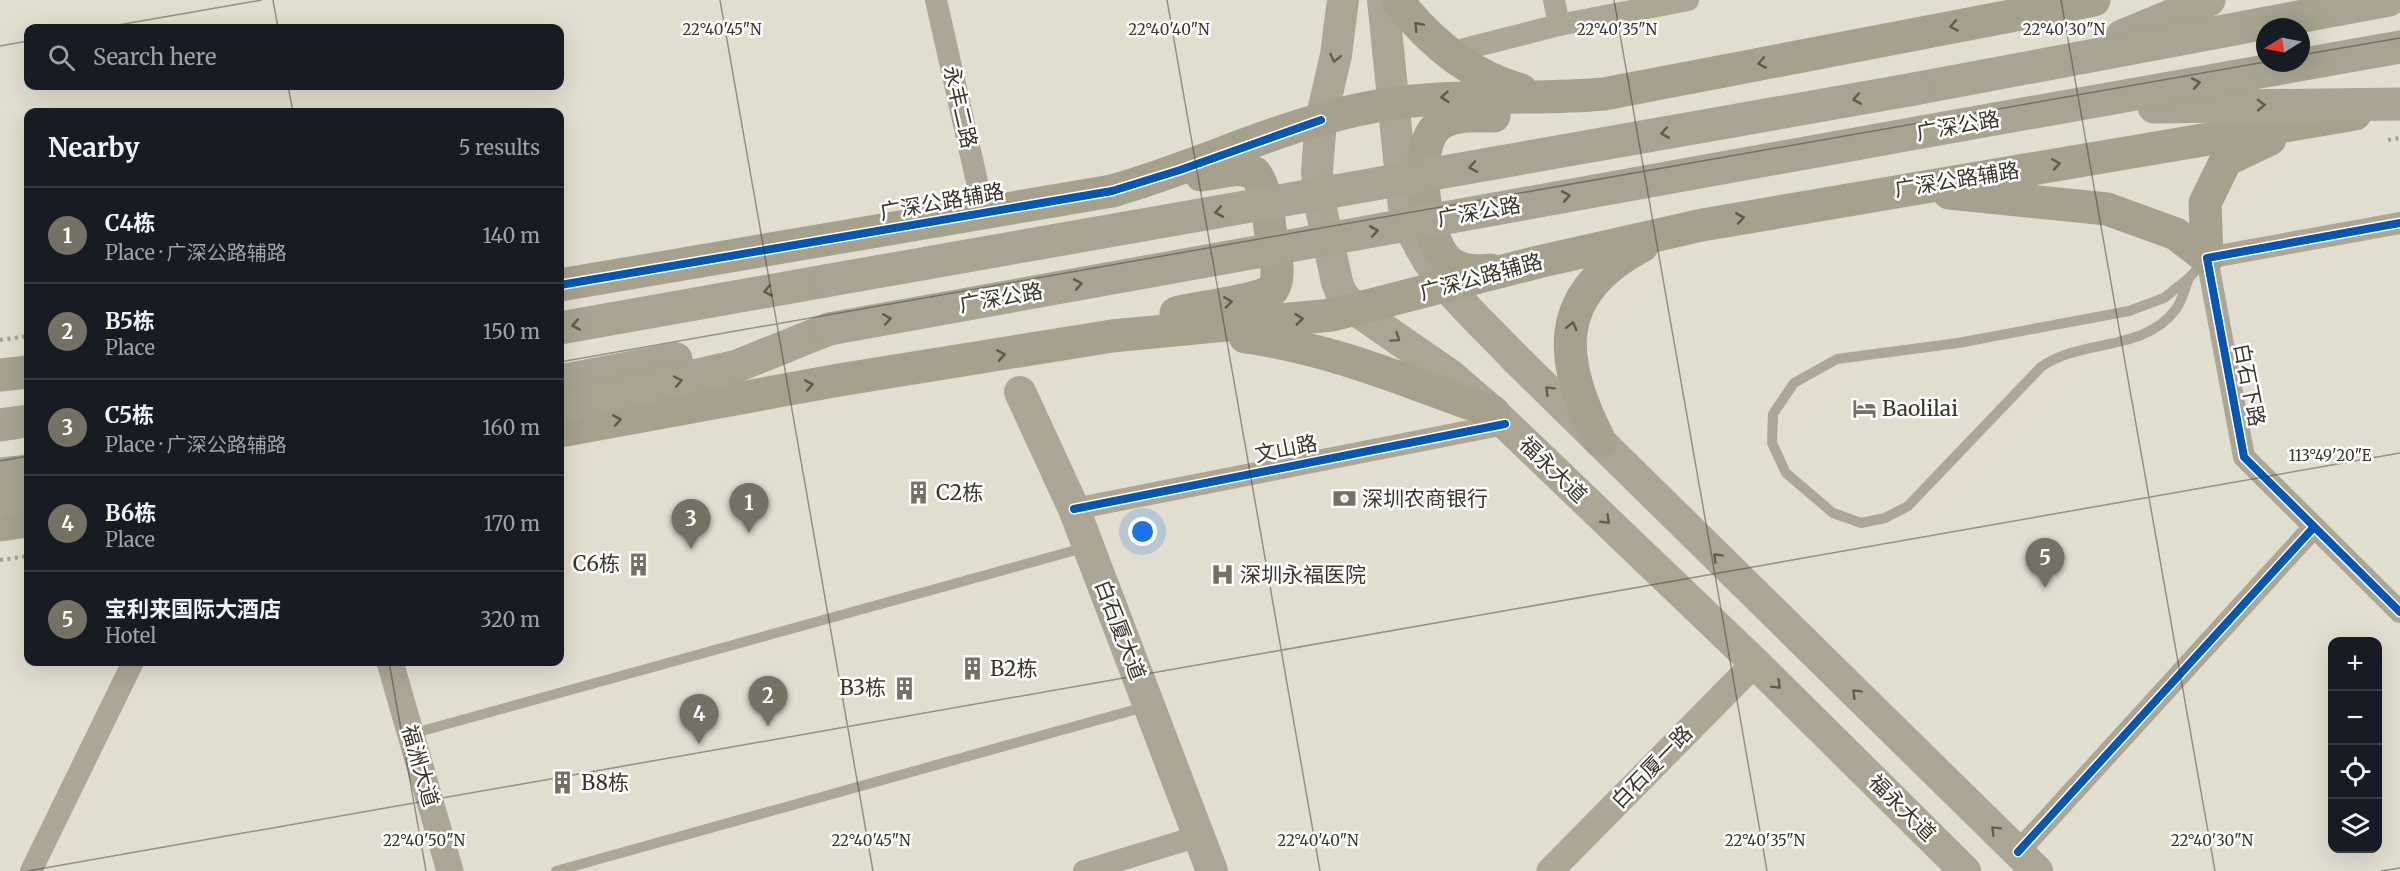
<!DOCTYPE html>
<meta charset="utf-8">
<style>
:root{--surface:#171b24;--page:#242831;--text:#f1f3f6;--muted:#9ea1a6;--line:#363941;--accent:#737064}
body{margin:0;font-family:Merriweather,"Noto Sans SC",serif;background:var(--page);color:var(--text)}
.controls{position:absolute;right:18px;bottom:18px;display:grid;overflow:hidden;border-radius:12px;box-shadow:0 6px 24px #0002}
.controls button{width:54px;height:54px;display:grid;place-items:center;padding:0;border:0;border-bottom:2px solid var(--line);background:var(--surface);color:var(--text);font:30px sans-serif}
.compass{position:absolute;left:2256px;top:18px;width:54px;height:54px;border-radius:50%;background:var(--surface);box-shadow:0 6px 24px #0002;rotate:260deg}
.you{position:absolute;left:1143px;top:532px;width:21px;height:21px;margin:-15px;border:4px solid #fff;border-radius:50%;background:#1a73e8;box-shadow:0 0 0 9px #1a73e833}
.badge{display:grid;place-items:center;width:39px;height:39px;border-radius:50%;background:var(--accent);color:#fff;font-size:20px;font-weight:700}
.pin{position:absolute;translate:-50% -50px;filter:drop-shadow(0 2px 3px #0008)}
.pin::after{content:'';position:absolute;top:32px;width:21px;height:18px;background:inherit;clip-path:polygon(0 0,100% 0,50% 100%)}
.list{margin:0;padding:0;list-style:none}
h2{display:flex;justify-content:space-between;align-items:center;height:78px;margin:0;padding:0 24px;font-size:26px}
h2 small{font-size:20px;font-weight:400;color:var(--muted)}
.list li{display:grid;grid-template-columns:39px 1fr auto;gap:18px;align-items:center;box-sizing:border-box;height:96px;padding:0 24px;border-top:2px solid var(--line)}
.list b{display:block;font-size:22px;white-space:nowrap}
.list p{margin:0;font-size:20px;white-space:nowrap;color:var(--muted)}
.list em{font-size:20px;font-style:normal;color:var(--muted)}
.icon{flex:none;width:33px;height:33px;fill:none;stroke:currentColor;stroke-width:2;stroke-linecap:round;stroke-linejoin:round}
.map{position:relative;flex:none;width:2400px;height:871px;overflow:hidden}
.search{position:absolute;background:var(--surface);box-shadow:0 6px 24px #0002;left:24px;top:24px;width:540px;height:66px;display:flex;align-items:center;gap:15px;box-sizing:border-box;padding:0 21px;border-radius:12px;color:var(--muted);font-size:22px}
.panel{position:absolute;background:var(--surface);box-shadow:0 6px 24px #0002;left:24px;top:108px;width:540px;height:558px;border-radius:12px}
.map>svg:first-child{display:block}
</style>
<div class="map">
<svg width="2400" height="871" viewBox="0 0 2400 871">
<rect width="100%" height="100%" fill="#e1ddcf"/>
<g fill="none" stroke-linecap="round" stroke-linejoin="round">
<g stroke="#a49f90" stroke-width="4" stroke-dasharray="3 4.5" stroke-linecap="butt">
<path d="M2388 140 2400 138"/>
<path d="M0 340 28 336"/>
<path d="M0 560 28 556"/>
</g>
<g stroke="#aca694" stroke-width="10">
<path d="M2189 278C2185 288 2182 301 2176 309 2145 352 2082 338 2041 367L1908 506 1885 518 1861 523 1833 513 1786 473 1772 443 1773 414 1794 383 1837 359 1958 343 2129 311 2164 298 2189 278 2205 260"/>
<path d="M411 734 1087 547"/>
<path d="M556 871 1148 706"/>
</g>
<g stroke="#aca694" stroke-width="22">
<path d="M936 0 984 213"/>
<path d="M1554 0 1559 25"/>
<path d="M1449 53 1559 25 1688 0"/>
<path d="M2400 223 2207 258 2244 457 2400 612"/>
<path d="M1074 509 1505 424"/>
<path d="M2018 852 2314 527"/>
<path d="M31 871 133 662"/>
<path d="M1084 871 1199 836"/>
</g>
<g stroke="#aca694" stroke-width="27">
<path d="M390 662 450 871"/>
<path d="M1550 871 1755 663"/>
</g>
<g stroke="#aba693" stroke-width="32">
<path d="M1343 0 1336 55 1321 120 1317 171 1320 204 1337 282 1341 293 1356 310 1450 375 1493 412 1755 663 1965 871"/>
<path d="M1383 0 1404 207C1422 273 1468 308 1513 356L2037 871"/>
<path d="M1020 392 1074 509 1212 871"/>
</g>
<g stroke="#a6a18d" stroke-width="33">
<path d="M1397 0C1429 41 1470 76 1521 90"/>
<path d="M1949 193 2107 209 2176 234 2207 258"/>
<path d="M2207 258 2205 203 2226 160 2270 139"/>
<path d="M1491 270C1477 272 1459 271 1448 261 1424 239 1410 145 1440 124 1454 114 1477 116 1494 116"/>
<path d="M560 285 1112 191C1201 166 1285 122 1377 106 1453 92 1528 101 1604 94L2094 0"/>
<path d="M1176 313C1193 308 1268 299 1273 289 1282 275 1274 250 1271 235 1268 214 1267 190 1255 173L1238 169 1201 175"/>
<path d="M1245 337C1331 348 1411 383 1493 412"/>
<path d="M0 375 28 372"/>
<path d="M560 431 839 380 1112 336 1332 315 1538 262 1702 225 2355 114"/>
<path d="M1600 441C1558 360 1551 294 1642 246"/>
<path d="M0 525 28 521"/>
</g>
<g stroke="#a8a491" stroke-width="33">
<path d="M2122 36 2209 0"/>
<path d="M1914 89 2389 0"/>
<path d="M2154 107 2400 104"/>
<path d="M1922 132 2400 47"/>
<path d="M560 328 825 281"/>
<path d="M560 381 676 359"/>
<path d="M560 406 737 366 829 329"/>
<path d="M0 425 28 421"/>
<path d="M0 474 28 471"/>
<path d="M0 501 28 494"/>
</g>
<g stroke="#a8a491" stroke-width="33">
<path d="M825 281 1914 89"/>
<path d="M829 329 1922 132"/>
</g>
<defs>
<g id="cycleway">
<path d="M2400 223 2207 258 2244 457 2400 612"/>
<path d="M560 285 1112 191 1180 170 1321 120"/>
<path d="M1074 509 1505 424"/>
<path d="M2018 852 2314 527"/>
</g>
</defs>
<use href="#cycleway" stroke="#fff" stroke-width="11"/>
<use href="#cycleway" stroke="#0057b8" stroke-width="8"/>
</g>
<defs><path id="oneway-chevron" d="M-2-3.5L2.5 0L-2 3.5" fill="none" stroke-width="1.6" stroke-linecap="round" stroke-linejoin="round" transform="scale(1.5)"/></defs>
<g stroke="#5e5b4d">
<use href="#oneway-chevron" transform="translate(1418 26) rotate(-133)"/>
<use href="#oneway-chevron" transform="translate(1954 26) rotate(169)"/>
<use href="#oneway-chevron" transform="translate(1762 63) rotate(169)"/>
<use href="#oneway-chevron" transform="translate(1445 97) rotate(176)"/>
<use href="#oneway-chevron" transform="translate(2056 164) rotate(-9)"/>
<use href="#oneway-chevron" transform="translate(1740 218) rotate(-10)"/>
<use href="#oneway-chevron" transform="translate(1228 302) rotate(-8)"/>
<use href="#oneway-chevron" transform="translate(1299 319) rotate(-7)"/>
<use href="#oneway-chevron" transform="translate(1572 326) rotate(-77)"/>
<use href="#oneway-chevron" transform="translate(1001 355) rotate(-9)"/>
<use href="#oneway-chevron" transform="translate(809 385) rotate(-10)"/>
<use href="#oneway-chevron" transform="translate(617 420) rotate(-10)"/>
</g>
<g stroke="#605d4f">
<use href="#oneway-chevron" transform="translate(1335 58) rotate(102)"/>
<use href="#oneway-chevron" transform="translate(1396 338) rotate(34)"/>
<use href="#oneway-chevron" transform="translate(1549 390) rotate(-135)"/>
<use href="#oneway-chevron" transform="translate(1606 520) rotate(44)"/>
<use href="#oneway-chevron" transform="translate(1717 557) rotate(-135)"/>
<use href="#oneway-chevron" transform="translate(1777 685) rotate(45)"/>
<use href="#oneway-chevron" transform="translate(1856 693) rotate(-135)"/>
<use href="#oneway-chevron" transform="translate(1995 830) rotate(-135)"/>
</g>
<g stroke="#5f5c4f">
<use href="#oneway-chevron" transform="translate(2196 83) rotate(-10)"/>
<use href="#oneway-chevron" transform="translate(1857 99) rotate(170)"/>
<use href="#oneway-chevron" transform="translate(2261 105) rotate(-1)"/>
<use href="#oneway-chevron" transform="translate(1665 133) rotate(170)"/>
<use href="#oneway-chevron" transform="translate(1473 167) rotate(170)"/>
<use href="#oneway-chevron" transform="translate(1566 196) rotate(-10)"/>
<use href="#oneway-chevron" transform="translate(1219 212) rotate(170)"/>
<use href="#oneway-chevron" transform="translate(1374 231) rotate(-10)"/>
<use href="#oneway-chevron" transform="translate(1078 284) rotate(-10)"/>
<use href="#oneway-chevron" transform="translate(768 291) rotate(170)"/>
<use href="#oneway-chevron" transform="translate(887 319) rotate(-10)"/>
<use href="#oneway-chevron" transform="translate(576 325) rotate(170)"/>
<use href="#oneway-chevron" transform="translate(678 381) rotate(-12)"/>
</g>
<path fill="none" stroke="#38352b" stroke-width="1.5" stroke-opacity="0.45" d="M273 0 278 28M720 0 873 871M1167 0 1320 871M1614 0 1767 871M2061 0 2215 871M101 28 262 0M0 46 28 41M2301 55 2400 38M288 86 293 112M560 362 2265 62M0 461 28 456M389 662 426 871M28 871 2400 453M2381 871 2400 868"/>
<defs>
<symbol id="hotel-bare" viewBox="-9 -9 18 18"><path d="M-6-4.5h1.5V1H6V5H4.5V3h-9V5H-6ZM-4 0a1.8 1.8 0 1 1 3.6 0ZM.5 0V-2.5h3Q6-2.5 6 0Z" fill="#737064" stroke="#fff" stroke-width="2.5" paint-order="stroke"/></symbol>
<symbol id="building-bare" viewBox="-9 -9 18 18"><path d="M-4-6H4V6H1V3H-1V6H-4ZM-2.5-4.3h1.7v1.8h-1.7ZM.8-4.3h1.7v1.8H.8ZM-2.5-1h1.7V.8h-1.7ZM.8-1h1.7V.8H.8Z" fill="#737064" stroke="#fff" stroke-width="2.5" paint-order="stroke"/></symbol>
<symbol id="bank-bare" viewBox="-9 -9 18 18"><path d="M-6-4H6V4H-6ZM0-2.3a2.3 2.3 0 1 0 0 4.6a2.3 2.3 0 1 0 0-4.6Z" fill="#737064" stroke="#fff" stroke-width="2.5" paint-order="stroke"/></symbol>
<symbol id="hospital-bare" viewBox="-9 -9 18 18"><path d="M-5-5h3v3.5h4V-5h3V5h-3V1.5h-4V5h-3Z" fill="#737064" stroke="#fff" stroke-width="2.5" paint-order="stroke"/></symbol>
</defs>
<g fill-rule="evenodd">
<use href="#hotel-bare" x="1848" y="392" width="33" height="33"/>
<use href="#building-bare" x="902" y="476" width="33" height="33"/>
<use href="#bank-bare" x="1328" y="482" width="33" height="33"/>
<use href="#building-bare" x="622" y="548" width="33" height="33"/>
<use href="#hospital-bare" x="1206" y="558" width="33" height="33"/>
<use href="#building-bare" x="956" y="652" width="33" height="33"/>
<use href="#building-bare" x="888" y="672" width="33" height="33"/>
<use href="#building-bare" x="546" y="766" width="33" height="33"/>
</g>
<g text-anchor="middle" stroke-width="5" stroke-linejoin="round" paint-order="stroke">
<g font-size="21" fill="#38352b" stroke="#fff">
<text transform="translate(960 107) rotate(77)" y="7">永丰二路</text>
<text transform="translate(1958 126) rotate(-10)" y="7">广深公路</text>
<text transform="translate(1957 180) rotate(-9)" y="7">广深公路辅路</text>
<text transform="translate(942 202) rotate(-10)" y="7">广深公路辅路</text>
<text transform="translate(1479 212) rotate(-10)" y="7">广深公路</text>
<text transform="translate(1481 277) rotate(-15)" y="7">广深公路辅路</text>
<text transform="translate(1001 298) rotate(-10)" y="7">广深公路</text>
<text transform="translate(2249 385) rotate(79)" y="7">白石下路</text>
<text transform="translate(1286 449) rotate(-11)" y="7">文山路</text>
<text transform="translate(1553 470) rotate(44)" y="7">福永大道</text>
<text transform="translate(1120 630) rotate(69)" y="7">白石厦大道</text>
<text transform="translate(420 766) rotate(74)" y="7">福洲大道</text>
<text transform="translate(1652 767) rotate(-46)" y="7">白石厦一路</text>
<text transform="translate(1902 808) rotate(45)" y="7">福永大道</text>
</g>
<g font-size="21" fill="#38352b" stroke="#fff" text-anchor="start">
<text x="1882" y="416">Baolilai</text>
<text x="936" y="500">C2栋</text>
<text x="1362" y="506">深圳农商银行</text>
<text x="620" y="571" text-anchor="end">C6栋</text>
<text x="1240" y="582">深圳永福医院</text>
<text x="990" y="676">B2栋</text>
<text x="886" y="695" text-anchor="end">B3栋</text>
<text x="581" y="790">B8栋</text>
</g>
</g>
<g font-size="15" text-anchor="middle" fill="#38352b" stroke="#fff" stroke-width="5" stroke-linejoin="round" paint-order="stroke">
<text x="722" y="35">22°40'45"N</text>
<text x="1169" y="35">22°40'40"N</text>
<text x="1617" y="35">22°40'35"N</text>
<text x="2064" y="35">22°40'30"N</text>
<text x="2330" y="461">113°49'20"E</text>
<text x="424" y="846">22°40'50"N</text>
<text x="871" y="846">22°40'45"N</text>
<text x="1318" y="846">22°40'40"N</text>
<text x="1765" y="846">22°40'35"N</text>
<text x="2212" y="846">22°40'30"N</text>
</g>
</svg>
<div class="controls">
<button>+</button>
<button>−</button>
<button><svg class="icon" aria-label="locate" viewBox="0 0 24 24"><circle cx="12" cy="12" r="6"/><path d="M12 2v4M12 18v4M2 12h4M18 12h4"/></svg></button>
<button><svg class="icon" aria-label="layers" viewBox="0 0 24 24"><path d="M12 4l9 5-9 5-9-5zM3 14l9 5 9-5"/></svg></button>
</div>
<svg class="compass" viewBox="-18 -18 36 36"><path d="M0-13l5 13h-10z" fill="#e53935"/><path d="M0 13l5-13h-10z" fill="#9ea1a6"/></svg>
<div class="you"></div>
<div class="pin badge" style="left:749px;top:533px">1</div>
<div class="pin badge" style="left:768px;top:726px">2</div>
<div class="pin badge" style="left:691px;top:549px">3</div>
<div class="pin badge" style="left:699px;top:744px">4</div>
<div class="pin badge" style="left:2045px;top:588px">5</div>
<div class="search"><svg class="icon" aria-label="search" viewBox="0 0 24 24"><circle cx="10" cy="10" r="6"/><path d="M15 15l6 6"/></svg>Search here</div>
<section class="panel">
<h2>Nearby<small>5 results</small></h2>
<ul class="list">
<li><span class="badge">1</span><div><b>C4栋</b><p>Place · 广深公路辅路</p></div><em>140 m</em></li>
<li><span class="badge">2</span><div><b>B5栋</b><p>Place</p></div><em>150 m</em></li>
<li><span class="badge">3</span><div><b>C5栋</b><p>Place · 广深公路辅路</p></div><em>160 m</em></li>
<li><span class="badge">4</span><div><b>B6栋</b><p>Place</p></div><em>170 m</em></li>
<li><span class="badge">5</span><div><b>宝利来国际大酒店</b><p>Hotel</p></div><em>320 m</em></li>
</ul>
</section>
</div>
